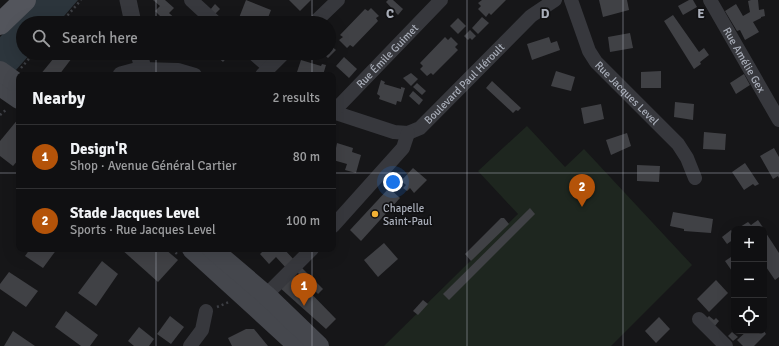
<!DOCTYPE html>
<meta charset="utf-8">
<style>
:root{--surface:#101012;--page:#1e1e20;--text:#f1f3f6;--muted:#9c9d9f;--line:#303032;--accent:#b45309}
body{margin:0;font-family:Signika,sans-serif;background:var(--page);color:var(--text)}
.controls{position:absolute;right:12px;bottom:12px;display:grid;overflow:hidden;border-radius:8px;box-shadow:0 4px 16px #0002}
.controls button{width:36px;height:36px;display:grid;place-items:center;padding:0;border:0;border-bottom:1px solid var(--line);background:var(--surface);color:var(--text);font:20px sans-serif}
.you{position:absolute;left:393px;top:182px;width:14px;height:14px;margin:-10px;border:3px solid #fff;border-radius:50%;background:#1a73e8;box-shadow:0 0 0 6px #1a73e833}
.badge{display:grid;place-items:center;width:26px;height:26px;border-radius:50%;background:var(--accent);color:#fff;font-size:13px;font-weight:700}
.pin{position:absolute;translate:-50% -33px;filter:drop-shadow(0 1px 2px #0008)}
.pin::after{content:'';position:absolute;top:21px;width:14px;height:12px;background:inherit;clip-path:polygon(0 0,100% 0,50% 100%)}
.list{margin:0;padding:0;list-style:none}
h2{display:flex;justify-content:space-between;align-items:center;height:52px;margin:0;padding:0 16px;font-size:17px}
h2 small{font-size:13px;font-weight:400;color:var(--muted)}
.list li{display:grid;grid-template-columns:26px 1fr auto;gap:12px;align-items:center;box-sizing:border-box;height:64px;padding:0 16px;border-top:1px solid var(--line)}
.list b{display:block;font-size:15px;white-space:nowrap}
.list p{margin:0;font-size:13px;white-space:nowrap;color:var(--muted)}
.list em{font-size:13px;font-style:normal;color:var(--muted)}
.icon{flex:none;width:22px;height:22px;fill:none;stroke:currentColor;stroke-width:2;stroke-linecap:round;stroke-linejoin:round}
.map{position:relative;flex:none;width:779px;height:346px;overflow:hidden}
.search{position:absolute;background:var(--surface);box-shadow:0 4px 16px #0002;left:16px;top:16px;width:320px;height:44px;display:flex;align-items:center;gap:10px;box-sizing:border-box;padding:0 14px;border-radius:22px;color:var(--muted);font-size:15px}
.panel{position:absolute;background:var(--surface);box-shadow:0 4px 16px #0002;left:16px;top:72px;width:320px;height:180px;border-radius:8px}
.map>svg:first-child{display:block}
</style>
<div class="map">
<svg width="779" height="346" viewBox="0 0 779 346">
<rect width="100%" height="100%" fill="#161618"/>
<path fill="#1e261f" d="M527 126 565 167 584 149 692 265 611 346H384L518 214 478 171Z"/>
<path fill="#2c353c" d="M36 0H78L58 23H23V53H31L16 70 0 79V37Z"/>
<g fill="#404145">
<path d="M153 0H165L174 8 169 13 180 23H159L163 19 155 11 160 6Z"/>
<path d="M246 0 271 10 266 23H237Z"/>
<path d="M289 0H311L300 11Z"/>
<path d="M388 0H393L403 9 398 15 386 2Z"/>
<path d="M482 0H506L491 15 489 13 486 17 478 9 481 6 478 3Z"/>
<path d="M599 0H627L629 10 603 17Z"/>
<path d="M689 0H693L697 7 683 15 678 6Z"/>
<path d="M751 0H758L759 10 764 9 765 16 761 17V18L753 22 759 32 745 40 740 30 737 31 725 11 736 4 743 16 750 12 748 1Z"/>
<path d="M215 4 220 9 215 14 210 10Z"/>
<path d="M371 8 379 16 376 18 378 21 353 47 350 45 347 48 339 40 343 37 340 35 365 9 368 11Z"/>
<path d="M673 15 699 52 704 48 709 55 700 62 701 64 694 69 664 21Z"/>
<path d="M482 17 489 23 478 34 472 28Z"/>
<path d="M458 18 466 26 458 34 450 26Z"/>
<path d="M470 30 476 36 472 40 470 38 468 40 464 36Z"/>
<path d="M630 33 633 48 610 52 608 37Z"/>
<path d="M445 37 448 40 451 37 458 44 455 47 458 50 433 75 431 73 427 76 420 69 423 66 420 63Z"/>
<path d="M549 37 551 43 557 41 560 50 532 60 527 44Z"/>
<path d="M331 46 336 50 328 58 323 53H329Z"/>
<path d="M58 53 75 54 59 75H40Z"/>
<path d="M213 53H231L223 62Z"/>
<path d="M344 57 357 69 349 78 336 66Z"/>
<path d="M301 60 321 66 322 64 326 65 323 75H301V73L297 72Z"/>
<path d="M556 71 575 77 571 91 551 86Z"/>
<path d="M661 71V88H641V72Z"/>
<path d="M411 73 418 79 411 86 403 78Z"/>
<path d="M744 74 750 85 736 94 730 83Z"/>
<path d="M381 80 385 82 384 84 401 89V87L405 88 401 102 397 101 396 105 379 99 380 96 377 94Z"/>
<path d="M492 81 521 108 518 111 516 110 513 113 486 88Z"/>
<path d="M417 83 426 91 422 95 413 87Z"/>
<path d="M413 91 423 100 419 105 409 96Z"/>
<path d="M675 102 694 104 693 120 674 117Z"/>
<path d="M601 104 604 119 584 124 581 108Z"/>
<path d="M19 118V159L13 166 0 156V141Z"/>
<path d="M704 132 726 134 725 150 703 149Z"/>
<path d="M627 133 631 146 611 155 606 140Z"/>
<path d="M337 143 353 148 352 152 361 155 356 173 345 170 347 164 333 160V147L336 148Z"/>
<path d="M774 148 779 157V178L778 176 773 179 760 156Z"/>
<path d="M745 163 759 184 755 186 753 184 744 190 732 172Z"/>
<path d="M637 165 660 166 659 182 637 181Z"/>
<path d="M413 168 427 180 414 193 410 188 407 191 403 188 406 185 401 181Z"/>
<path d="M389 188 400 198 361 241 350 230Z"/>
<path d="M530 208 535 214 449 300 443 294Z"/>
<path d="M673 212 713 219 711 233 684 231V229L670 226Z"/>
<path d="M501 218H504L509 224 471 261 465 254Z"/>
<path d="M758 220 764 229H741L740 227 748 222 751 225Z"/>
<path d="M731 230 734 234V239L727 244 722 237Z"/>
<path d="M764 230 779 253V277L775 280 764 264Z"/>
<path d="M384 243 398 259 378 277 364 260Z"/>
<path d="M30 249H57L43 268 25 256Z"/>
<path d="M121 249H165L178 260 158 282Z"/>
<path d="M265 249H284L296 262 287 269 276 257 269 264 260 254Z"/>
<path d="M734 255V274L725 261Z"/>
<path d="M102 261 118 274 96 306 78 293Z"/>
<path d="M302 268 323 289 318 294 297 272Z"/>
<path d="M9 272 38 291 26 307 0 289V284Z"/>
<path d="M294 276 336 319 326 329 279 287Z"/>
<path d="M716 280 728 293 709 312 697 299Z"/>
<path d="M423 300 428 304 418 315 413 311Z"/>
<path d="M66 311 98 335 90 346H81L55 327Z"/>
<path d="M170 316 184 327 171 344 157 334Z"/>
<path d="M709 316 714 320 716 318 719 321 714 327 706 319Z"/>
<path d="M659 317 670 329 656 343 645 331Z"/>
<path d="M139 327 154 339 149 346H134L128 341Z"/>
<path d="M246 329H254L268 346H232L228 338Z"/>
<path d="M13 331 35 346H4Z"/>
<path d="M747 331H764L766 334 754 346H743L737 340Z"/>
<path d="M732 332 738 337 733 341 728 336Z"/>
</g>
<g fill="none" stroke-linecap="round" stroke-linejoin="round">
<g stroke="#3d3f44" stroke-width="2.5" stroke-dasharray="2 3" stroke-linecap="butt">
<path d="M61 23 81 0"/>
<path d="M21 68 34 53"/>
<path d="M0 115 7 109"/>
<path d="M172 249 177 254"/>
<path d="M217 307 229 302"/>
</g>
<g stroke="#37383d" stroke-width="14">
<path d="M191 0 216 23"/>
<path id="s1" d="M571 0 589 51 596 62 678 144 687 158 695 178"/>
<path id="s2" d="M710 0 779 120"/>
<path d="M314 23 338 0"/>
<path d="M253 53 269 67"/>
<path d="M143 69 178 70 195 75"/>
<path d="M262 75 284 53"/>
<path id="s3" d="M333 112 394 132 408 133 420 128 531 16 555 0"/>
<path id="s4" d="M333 112 441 0"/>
<path d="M333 226 403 148 408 133"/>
<path d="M266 295 312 249"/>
<path d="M699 319 726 346"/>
<path d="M190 346 202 330 206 311"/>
</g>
<g stroke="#37383d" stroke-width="17">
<path d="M128 0 133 23"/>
<path d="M121 75 143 69 139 53"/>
</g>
<g stroke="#45474d" stroke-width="20">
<path d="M6 90 19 99"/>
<path d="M192 249 298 346"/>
<path d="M212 249 266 295 319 346"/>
</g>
<path stroke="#53555c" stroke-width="22" d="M0 24 25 0"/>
<path stroke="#45474d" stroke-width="20" d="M0 71 14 81"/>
</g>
<path fill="none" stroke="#a8adb8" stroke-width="1" stroke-opacity="0.55" d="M156 0V23M312 0V23M467 0V346M623 0V346M156 53V75M312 53V75M0 173H19M333 173H779M156 249V346M312 249V346"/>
<circle fill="#f2b134" stroke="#111113" stroke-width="1.5" cx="375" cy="214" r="4"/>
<g text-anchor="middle" stroke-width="3.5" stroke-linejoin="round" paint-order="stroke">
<g font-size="11" fill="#a8adb8" stroke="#111113">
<text dy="4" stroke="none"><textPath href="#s4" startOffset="78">Rue Émile Guimet</textPath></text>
<text dy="4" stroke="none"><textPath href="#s2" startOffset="69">Rue Amélie Gex</textPath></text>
<text dy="4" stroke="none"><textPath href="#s3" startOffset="154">Boulevard Paul Héroult</textPath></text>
<text dy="4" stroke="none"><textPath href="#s1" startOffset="111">Rue Jacques Level</textPath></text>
</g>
<g font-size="11" fill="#a8adb8" stroke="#111113" text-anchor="start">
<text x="383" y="212">Chapelle<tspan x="383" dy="13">Saint-Paul</tspan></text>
</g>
</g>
<g font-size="13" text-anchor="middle" font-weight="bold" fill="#a8adb8" stroke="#111113" stroke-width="3.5" stroke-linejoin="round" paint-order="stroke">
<text x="390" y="18">C</text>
<text x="545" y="18">D</text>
<text x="701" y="18">E</text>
</g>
</svg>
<div class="controls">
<button>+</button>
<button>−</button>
<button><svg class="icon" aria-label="locate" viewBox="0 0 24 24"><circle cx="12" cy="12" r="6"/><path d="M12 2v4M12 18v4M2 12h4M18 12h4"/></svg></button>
</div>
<div class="you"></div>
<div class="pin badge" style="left:304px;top:306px">1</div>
<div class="pin badge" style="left:582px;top:207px">2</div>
<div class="search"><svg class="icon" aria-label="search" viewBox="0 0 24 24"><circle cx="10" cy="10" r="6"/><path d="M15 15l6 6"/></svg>Search here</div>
<section class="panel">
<h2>Nearby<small>2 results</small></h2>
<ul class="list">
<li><span class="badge">1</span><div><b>Design'R</b><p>Shop · Avenue Général Cartier</p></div><em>80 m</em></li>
<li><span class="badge">2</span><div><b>Stade Jacques Level</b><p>Sports · Rue Jacques Level</p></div><em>100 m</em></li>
</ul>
</section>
</div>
